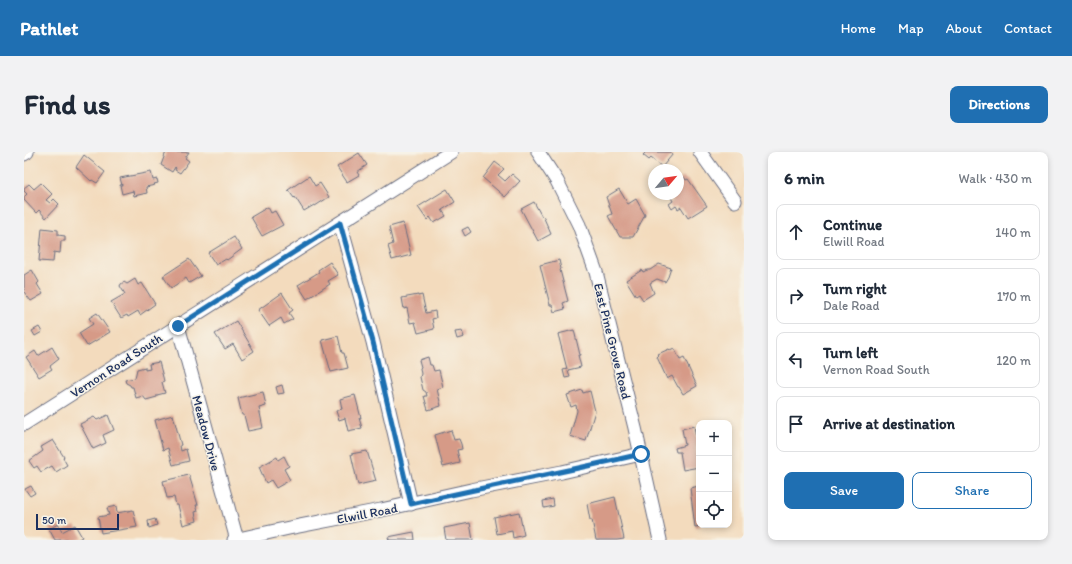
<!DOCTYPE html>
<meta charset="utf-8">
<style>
:root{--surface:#fff;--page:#f2f2f3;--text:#1f2937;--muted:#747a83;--line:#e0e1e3;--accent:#1f6fb2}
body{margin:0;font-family:Itim,sans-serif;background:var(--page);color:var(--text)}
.controls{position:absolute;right:12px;bottom:12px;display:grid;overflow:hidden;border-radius:8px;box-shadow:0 2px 6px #0003}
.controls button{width:36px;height:36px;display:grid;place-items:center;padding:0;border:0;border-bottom:1px solid var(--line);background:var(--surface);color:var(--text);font:20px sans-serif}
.compass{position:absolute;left:624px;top:12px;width:36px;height:36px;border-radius:50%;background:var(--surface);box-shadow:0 2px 6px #0003;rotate:61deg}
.scale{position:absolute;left:12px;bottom:10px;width:83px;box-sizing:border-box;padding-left:4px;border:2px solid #1b2f5e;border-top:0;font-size:11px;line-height:14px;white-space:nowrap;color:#1b2f5e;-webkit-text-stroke:3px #f7f3e8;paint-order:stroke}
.stop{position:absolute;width:12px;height:12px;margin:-9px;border:3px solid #1f6fb2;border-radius:50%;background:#fff}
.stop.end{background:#1f6fb2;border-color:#fff;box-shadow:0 1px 4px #0008}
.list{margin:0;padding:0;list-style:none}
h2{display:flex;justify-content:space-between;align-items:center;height:52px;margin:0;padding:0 16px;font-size:17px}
h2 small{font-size:13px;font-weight:400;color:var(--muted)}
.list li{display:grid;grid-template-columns:26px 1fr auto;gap:12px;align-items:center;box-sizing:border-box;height:56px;margin:0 8px 8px;padding:0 8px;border:1px solid var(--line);border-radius:8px}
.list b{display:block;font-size:15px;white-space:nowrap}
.list p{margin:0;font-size:13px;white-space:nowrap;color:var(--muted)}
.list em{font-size:13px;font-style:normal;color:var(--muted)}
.actions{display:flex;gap:8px;padding:12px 16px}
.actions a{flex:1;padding:9px 0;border:1px solid var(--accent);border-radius:8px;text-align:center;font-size:14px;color:var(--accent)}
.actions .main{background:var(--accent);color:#fff}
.icon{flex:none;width:22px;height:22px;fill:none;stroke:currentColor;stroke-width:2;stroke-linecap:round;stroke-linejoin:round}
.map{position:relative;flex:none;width:720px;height:388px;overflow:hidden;border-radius:8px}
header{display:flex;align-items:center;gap:24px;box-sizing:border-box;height:56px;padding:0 20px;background:var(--accent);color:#fff}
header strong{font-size:19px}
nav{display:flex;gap:22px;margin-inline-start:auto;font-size:14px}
.intro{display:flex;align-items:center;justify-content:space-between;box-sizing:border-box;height:96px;padding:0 24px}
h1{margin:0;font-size:28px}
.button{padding:10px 18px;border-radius:8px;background:var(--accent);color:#fff;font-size:14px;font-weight:700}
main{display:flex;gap:24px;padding:0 24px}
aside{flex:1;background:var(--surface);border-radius:8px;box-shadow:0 2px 6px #0003}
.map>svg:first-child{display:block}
</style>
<header>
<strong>Pathlet</strong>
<nav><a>Home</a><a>Map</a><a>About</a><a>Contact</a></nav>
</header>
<div class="intro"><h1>Find us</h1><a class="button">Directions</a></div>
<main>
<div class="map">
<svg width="720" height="388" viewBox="0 0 720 388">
<rect width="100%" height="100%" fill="#f7f3e8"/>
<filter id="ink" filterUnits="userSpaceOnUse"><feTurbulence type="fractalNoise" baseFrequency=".025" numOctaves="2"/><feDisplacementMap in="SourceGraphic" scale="8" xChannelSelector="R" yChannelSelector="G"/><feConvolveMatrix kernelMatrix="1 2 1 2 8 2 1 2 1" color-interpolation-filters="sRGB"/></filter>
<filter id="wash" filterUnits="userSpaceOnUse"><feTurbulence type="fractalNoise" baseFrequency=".012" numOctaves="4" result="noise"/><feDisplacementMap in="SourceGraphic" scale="16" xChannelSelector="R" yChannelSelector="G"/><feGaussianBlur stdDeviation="0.9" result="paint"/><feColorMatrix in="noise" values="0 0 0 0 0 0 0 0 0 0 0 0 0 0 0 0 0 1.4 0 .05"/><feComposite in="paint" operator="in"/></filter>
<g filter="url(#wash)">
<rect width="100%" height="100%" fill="#f3dbbd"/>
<g id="blocks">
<g fill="#d69a87">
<path d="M142 0H165L161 6 165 9 156 21 151 18 152 16 151 15 148 20 137 13Z"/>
<path d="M622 0H646L649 2 638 15 627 6 625 8 619 3Z"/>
<path d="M335 1 343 13 333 20 335 23 323 30 313 15Z"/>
<path d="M60 3 81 20 73 31 68 28 67 29 52 15Z"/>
<path d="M471 10 480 17 474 23 481 29 488 22 496 29 481 45 459 26Z"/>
<path d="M127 20 129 28 133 27 134 31 130 32 131 33 122 35 123 41 110 44 109 39 98 42 96 33H98L96 26Z"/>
<path d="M285 24 291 34 296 31 305 45 291 54 290 53 280 59 271 45 270 46 264 38Z"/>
<path d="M660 25 662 28 664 27 683 54 664 66 657 55 654 57 652 54 648 57 645 52 649 49 645 42H654V28Z"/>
<path d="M17 31 28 42 22 48 26 51 30 47 35 52 22 66 15 58 12 61 0 48V45L3 42 0 39V36L5 32 10 37Z"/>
<path d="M423 37 431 50 418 58 422 64 410 71 406 65 403 68 394 55Z"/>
<path d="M595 37 604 52 612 47 621 63 609 85H596L584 64 588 62 582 45Z"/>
<path d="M510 50 518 65 519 64 527 82 514 89 497 57Z"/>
<path d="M244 55 247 61 251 59 259 73 238 84 227 65Z"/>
<path d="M379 71 387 103 368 108 364 94 369 92 365 75Z"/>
<path d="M444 75 447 80 441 84 438 78Z"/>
<path d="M18 76 34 78V83L41 84V89H37L36 101 30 100 29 110 15 109Z"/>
<path d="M210 85 218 97 203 108 202 107 192 113 184 101Z"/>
<path d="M165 107 177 124 165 131 162 126 147 136 139 124Z"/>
<path d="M535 108 537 117 536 118 544 149 539 151 541 157 530 160 528 153H526L516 113Z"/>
<path d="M306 110 314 123 304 129 306 132 283 147 274 133 295 120 294 118Z"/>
<path d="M635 112 647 116 644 125 641 130 633 127 626 131 630 141 619 148 615 142 612 144 602 128 618 118 619 120 623 118H626Z"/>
<path d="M8 118 15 130 13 132 19 142 7 149 0 140V123Z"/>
<path d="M111 127 114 133 118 131 131 152 116 163 114 159 104 165 103 163 97 166 87 150 101 142 96 134 97 132 100 130 103 132Z"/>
<path d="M258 141 269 158 265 161 269 167 260 172 257 166 245 174 234 158Z"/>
<path d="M394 143V144L398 143 402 161 411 159 412 166 408 167 410 177 394 181 391 170 386 171 383 156 380 157 378 146Z"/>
<path d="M73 161 86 180 63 194 55 181 69 172 65 166Z"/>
<path d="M212 169 230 199 218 207 209 192 201 197 191 182Z"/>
<path d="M15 175 18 180 11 184 8 179Z"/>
<path d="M550 178 556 203H554L557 215 544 218 546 225 541 226 539 218 543 217 534 182Z"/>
<path d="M438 179 440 185 433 187 431 180Z"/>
<path d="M314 184 318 201H320L324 216 307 220 298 188Z"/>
<path d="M28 195 35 207 26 214 28 217 15 225 2 205 11 199 14 204Z"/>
<path d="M650 196 656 208 660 206 673 234 659 242 655 235H654L648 224 643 227 633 205 635 203 634 202 645 197 646 198Z"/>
<path d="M404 205 406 213H408L410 219 415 218 419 235 413 237 417 254 404 258 400 244H403L402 240 399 238 396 225 397 222 396 216 397 215 395 208Z"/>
<path d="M135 210 140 229 138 230 141 241 133 243V245L122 248 119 244 112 246 109 235H107L106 233 102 231 101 228 111 226 113 217 121 215V218L126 217 125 212Z"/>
<path d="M258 233 260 241 254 242 252 235Z"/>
<path d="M558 238 559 241 566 239 571 259 562 289 546 284 553 259 552 253 547 255 543 243Z"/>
<path d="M239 240 242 254 235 256 239 276 224 279 220 263H218L214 246Z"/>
<path d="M331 243 337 266H335L338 276 324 279 321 266 315 268 312 259 318 257 316 247Z"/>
<path d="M84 263 90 278 79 283 82 291 69 297 56 272 70 265 73 268Z"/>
<path d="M149 263 157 293H156L157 299 162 297 165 309 149 313 144 296 139 298 131 268Z"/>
<path d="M670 274 672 285 675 284V294L672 295 675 315 659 318 656 300H652L651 296 661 293 658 277Z"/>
<path d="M427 278 430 288 435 287 437 292 438 297 433 298 436 311 419 315 411 283Z"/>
<path d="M29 288 40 305 39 306 43 313 32 320 28 314 17 320 13 314 10 316 5 309 19 299 17 295Z"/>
<path d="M343 299 352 329 334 333 327 302Z"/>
<path d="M260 304 265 314 260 317 266 328 252 336 247 328 242 331 235 315 253 305 254 308Z"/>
<path d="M165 323 174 353H172L174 359 171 360 173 369 159 373 154 353H152L150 345 143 346 139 329Z"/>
<path d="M7 334 11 341 6 344 1 337Z"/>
<path d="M675 334V373L678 374 671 375 666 336Z"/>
<path d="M591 345 600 387 593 388H572L568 368H566L563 352Z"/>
<path d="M529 347 530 354 520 356 519 349Z"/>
<path d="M92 354 93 361 109 358 113 375 77 381 74 365 85 363 83 356Z"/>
<path d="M495 360 500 383 489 386 488 379 473 382 470 365Z"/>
<path d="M131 367 133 373 125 376 124 369Z"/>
<path d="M446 371 449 388H422L420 376Z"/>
<path d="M34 372 38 380 51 373 58 385 53 388H31L25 377Z"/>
<path d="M390 380 391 388H365L364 385Z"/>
</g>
</g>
</g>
<g filter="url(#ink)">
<use href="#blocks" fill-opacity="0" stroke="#676b7f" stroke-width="1"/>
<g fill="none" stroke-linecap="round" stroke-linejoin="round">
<defs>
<g id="minor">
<path d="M514 0 533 29 555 73 572 120 611 276 636 388"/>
<path d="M676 0 711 49"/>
<path d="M0 2 3 0"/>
<path d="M316 71 349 190 387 352"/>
<path d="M154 174 213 388"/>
<path d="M0 272 427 0"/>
<path d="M210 388 265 376 357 358 447 338 538 320 617 302"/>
</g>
</defs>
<use href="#minor" stroke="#676b7f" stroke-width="15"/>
<use href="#minor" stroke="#fff" stroke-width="13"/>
</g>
</g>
<g fill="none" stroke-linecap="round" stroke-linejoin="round" filter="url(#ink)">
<path stroke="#1f6fb2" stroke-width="5" d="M154 174 316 71 349 190 387 352C464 334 541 320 617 302"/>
</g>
<g text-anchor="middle" stroke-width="3" stroke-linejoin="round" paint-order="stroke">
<g font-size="13" fill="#1b2f5e" stroke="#f7f3e8">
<text transform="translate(589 189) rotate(76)" y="5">East Pine Grove Road</text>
<text transform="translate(92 213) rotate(-33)" y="5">Vernon Road South</text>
<text transform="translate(183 281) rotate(75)" y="5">Meadow Drive</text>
<text transform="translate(343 361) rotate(-11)" y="5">Elwill Road</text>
</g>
</g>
</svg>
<div class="controls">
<button>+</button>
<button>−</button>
<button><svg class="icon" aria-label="locate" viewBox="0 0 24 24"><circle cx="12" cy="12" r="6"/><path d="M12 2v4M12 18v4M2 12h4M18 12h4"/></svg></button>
</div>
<svg class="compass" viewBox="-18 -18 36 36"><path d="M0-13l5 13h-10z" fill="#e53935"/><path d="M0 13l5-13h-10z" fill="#747a83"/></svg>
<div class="scale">50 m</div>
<div class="stop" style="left:617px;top:302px"></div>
<div class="stop end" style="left:154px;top:174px"></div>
</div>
<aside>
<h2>6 min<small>Walk · 430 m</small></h2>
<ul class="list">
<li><svg class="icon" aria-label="ahead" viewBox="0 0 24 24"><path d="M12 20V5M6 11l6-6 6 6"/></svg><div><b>Continue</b><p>Elwill Road</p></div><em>140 m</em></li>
<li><svg class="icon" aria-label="right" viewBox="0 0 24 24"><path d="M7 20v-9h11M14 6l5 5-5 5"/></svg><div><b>Turn right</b><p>Dale Road</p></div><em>170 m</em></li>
<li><svg class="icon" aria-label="left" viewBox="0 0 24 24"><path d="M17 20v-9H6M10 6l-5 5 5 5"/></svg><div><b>Turn left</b><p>Vernon Road South</p></div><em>120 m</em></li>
<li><svg class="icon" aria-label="arrive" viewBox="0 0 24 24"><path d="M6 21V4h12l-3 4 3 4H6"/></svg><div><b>Arrive at destination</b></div></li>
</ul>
<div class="actions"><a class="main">Save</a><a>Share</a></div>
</aside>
</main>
